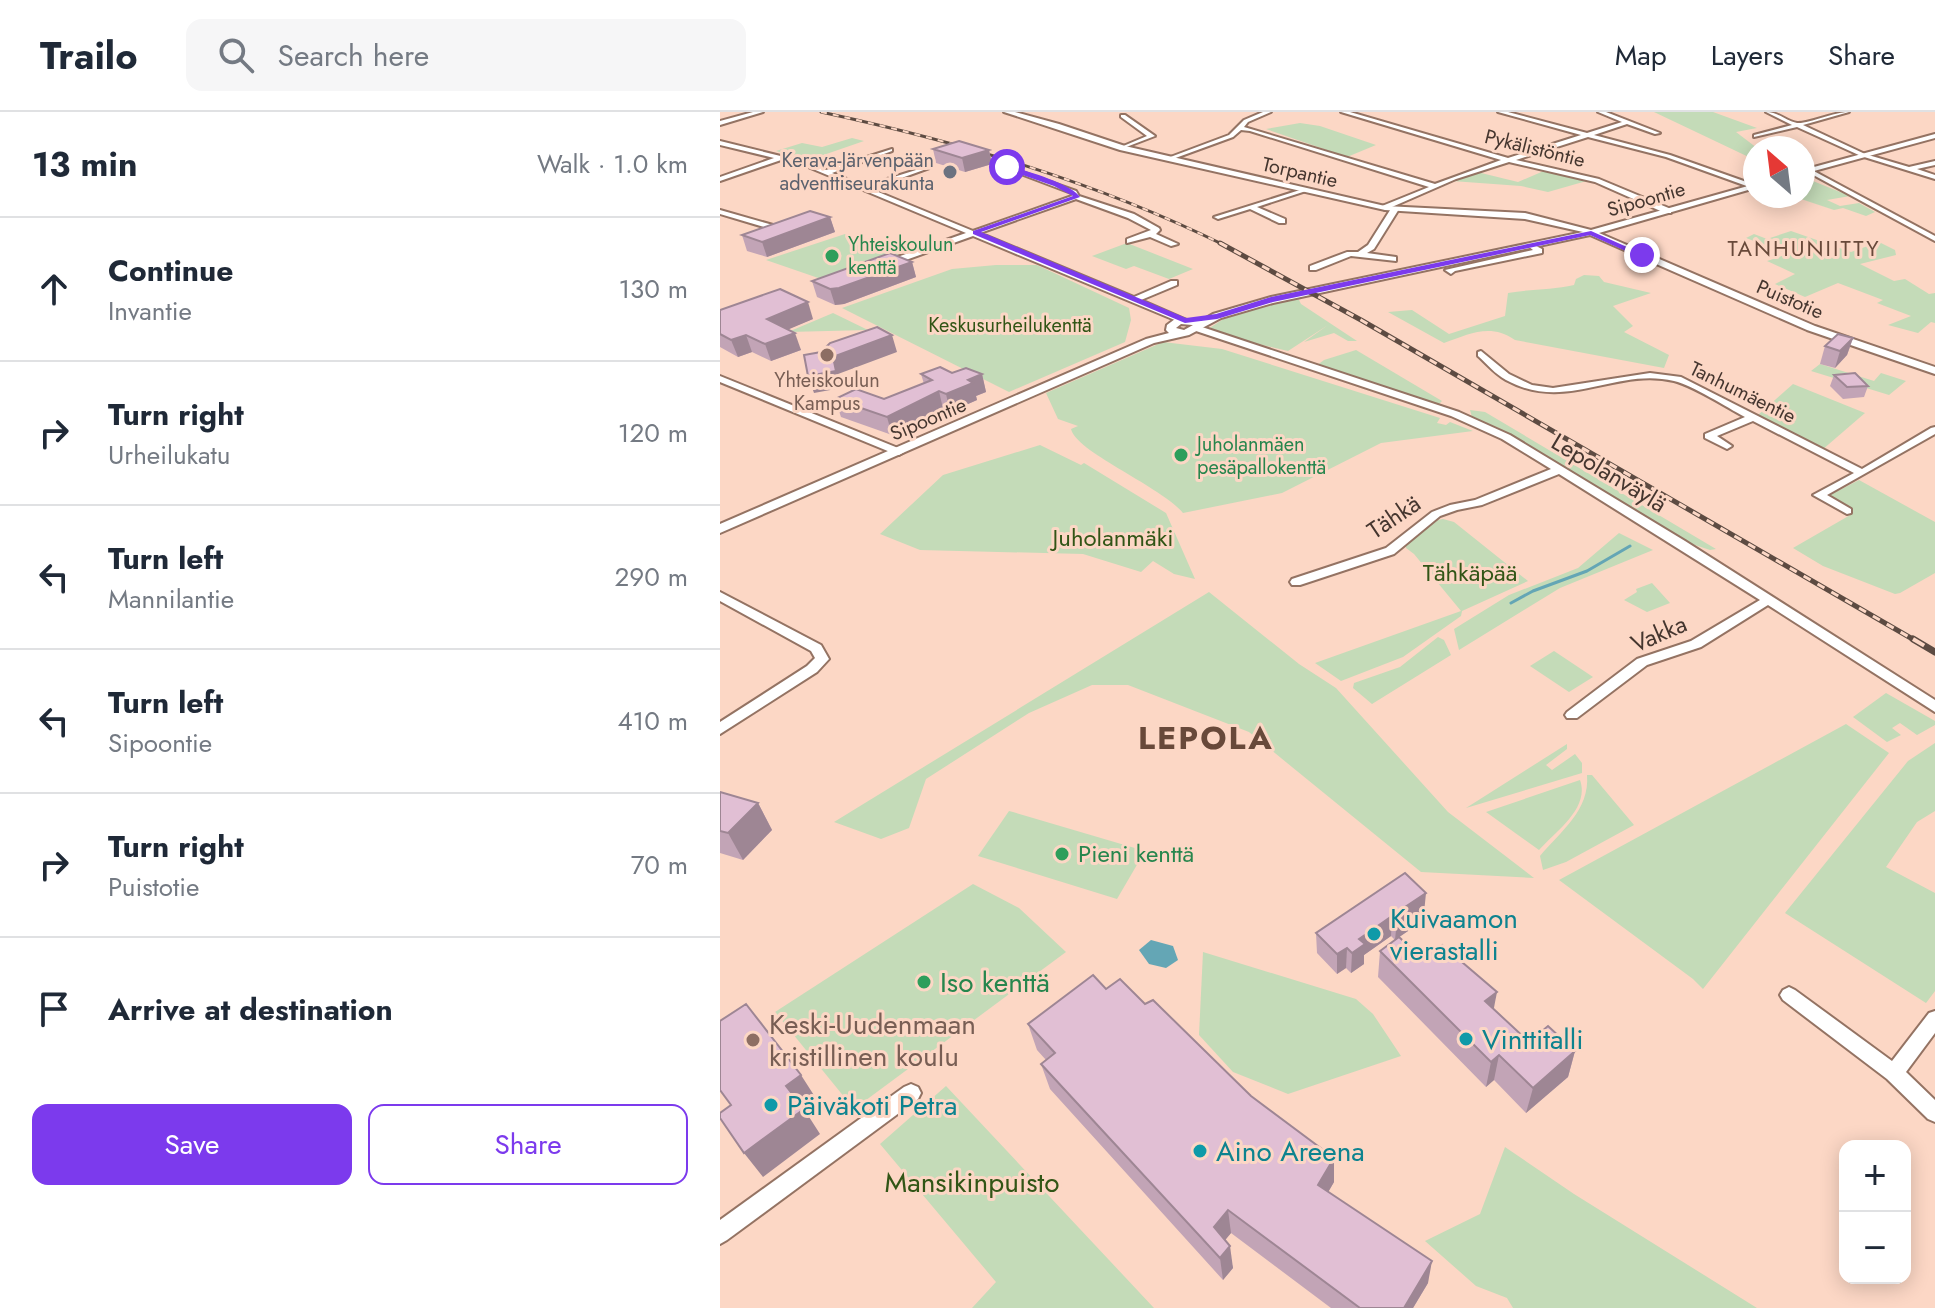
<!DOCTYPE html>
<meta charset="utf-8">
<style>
:root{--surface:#fff;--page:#f6f6f7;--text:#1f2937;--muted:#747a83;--line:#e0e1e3;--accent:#7c3aed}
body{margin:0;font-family:Jost,sans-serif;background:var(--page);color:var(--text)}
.controls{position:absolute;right:24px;bottom:24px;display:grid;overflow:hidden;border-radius:16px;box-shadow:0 4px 20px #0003}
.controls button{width:72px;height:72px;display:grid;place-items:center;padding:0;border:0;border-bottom:2px solid var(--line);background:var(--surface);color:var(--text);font:40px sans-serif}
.compass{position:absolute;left:1023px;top:24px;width:72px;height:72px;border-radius:50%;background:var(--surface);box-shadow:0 4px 20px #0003;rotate:332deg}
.stop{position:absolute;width:24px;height:24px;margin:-18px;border:6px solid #7c3aed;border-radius:50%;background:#fff}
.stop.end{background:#7c3aed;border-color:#fff;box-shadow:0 2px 8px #0008}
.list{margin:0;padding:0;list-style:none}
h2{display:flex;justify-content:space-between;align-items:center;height:104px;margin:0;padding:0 32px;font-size:34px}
h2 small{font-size:26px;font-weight:400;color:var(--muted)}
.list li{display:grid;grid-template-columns:52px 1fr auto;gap:24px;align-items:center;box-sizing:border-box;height:144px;padding:0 32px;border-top:2px solid var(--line)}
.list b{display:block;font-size:30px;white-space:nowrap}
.list p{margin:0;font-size:26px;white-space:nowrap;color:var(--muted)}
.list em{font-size:26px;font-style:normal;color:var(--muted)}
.actions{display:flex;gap:16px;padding:24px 32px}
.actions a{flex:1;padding:18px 0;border:2px solid var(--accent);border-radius:16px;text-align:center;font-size:28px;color:var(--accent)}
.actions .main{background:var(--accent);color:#fff}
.icon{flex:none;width:44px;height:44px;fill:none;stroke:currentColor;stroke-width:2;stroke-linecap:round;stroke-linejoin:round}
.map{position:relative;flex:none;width:1215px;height:1196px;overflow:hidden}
header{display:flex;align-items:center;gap:48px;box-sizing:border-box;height:112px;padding:0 40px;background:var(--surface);border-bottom:2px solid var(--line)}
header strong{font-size:38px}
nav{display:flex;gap:44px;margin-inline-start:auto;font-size:28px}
.search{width:560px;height:72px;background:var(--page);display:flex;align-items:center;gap:20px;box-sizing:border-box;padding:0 28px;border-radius:16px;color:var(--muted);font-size:30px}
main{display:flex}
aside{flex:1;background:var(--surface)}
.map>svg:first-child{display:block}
</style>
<header>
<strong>Trailo</strong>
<div class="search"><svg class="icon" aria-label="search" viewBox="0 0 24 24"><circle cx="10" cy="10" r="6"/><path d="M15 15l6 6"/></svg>Search here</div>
<nav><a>Map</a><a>Layers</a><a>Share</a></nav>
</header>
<main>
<aside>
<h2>13 min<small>Walk · 1.0 km</small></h2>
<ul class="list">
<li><svg class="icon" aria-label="ahead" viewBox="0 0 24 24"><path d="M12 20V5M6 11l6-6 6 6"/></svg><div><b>Continue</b><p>Invantie</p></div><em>130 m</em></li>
<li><svg class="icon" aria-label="right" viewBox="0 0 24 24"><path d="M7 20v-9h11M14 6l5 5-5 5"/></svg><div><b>Turn right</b><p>Urheilukatu</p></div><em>120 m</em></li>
<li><svg class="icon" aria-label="left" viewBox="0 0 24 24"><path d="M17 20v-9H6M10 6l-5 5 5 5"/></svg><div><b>Turn left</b><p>Mannilantie</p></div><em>290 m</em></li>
<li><svg class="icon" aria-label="left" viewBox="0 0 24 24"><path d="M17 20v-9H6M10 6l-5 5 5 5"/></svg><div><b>Turn left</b><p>Sipoontie</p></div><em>410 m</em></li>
<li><svg class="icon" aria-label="right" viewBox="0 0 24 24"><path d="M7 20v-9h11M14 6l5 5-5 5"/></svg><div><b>Turn right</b><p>Puistotie</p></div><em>70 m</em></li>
<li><svg class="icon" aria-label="arrive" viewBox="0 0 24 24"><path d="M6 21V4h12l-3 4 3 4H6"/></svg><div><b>Arrive at destination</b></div></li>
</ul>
<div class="actions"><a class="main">Save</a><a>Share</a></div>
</aside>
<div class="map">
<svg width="1215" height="1196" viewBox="0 0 1215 1196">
<rect width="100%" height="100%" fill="#fcd7c5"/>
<g fill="#c4dbb8">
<path d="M934 0H993L1037 16 1016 20 1037 36 1035 48Z"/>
<path d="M580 11 600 14 656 33 627 45 546 17Z"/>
<path d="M132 26 144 29 89 48 56 39 82 31 102 35Z"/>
<path d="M826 58 870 68 828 80 801 74 732 69 757 60 798 70Z"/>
<path d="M1083 65 1130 84 1107 88 1120 94 1139 91 1155 100 1146 104 1123 96 1114 98 1072 84H1083Z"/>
<path d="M1071 119 1131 140 1159 130 1175 138 1176 143 1140 152 1174 169 1185 167 1209 182 1215 181V211L1211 210 1198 221 1168 213 1191 204 1157 191 1163 188 1118 171 1085 185 1055 172 1075 162 1047 149 1068 142 1026 126 1034 122 1047 127Z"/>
<path d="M125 122 181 143 107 169 46 148Z"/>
<path d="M407 131 473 157 449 167 414 154 406 157 372 144Z"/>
<path d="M276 153H317L409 196 411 208 405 230 289 280 122 196 232 157Z"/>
<path d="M864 163 879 164 884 170 931 181 893 194 913 214 904 220 949 243 944 256 795 228C770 211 750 222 724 231L668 200 692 198 729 222 785 204 788 181C810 177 833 178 854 173L856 167Z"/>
<path d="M578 186 581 192 637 229H628L614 221 584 230 608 213 568 239 493 221 488 217 508 204Z"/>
<path d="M113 201 148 218 68 220Z"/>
<path d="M443 230 502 237 720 306 717 311 726 313 730 310 753 319 661 331 562 381 463 401C442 375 356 340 351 317L358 314 338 307 326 281Z"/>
<path d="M636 238 722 289 718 293 596 254 604 248Z"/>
<path d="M1100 252 1154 269 1161 261 1186 269 1169 283 1091 259Z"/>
<path d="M1073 272 1145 301 1102 338 1038 303Z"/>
<path d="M750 298 765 300 996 437 990 438 972 432 779 316 752 305Z"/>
<path d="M320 333 361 353 364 351 446 401 475 467 454 462 433 449 421 460 363 442 200 438 160 422 223 363Z"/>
<path d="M1139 368 1215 410V461L1180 481 1175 482 1103 454 1073 436 1132 402 1106 385Z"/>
<path d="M723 407 734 410 808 469 742 499 741 504 683 545 621 569 595 551 741 499 694 442 686 436V433L718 408Z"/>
<path d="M899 421 933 438 840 476 739 538 734 517 789 483 858 456Z"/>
<path d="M932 471 950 491 927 500 904 488 917 480 916 477Z"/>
<path d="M489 480 579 552 616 576 728 700 814 766 701 760 529 620 408 573H372L309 601 206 667 189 716 161 727 114 710Z"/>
<path d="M718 525 724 528 731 543 652 592 633 576 634 571 680 555Z"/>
<path d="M834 539 873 565 849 580 810 554Z"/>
<path d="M1166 581 1215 609V613L1197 623 1180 611 1172 616 1181 623 1167 630 1133 605Z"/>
<path d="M1126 612 1169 641 983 877 973 867 839 768Z"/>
<path d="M1215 631V699L1197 710 1166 755 1215 781V879L1206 891 1065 801 1188 649Z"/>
<path d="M847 632V637L826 653 832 658 855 642 862 651V661L746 696Z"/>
<path d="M867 663H872L914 713 846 750 823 758 820 744C841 719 870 698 867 663Z"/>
<path d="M860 668C870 696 836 719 819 738L766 700Z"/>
<path d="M289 699 293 700 425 739 397 787 258 744Z"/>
<path d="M253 772 299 796 346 840 134 997 55 900Z"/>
<path d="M483 840 636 887 653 902 681 944 568 982 513 960 479 923Z"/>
<path d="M226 974 434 1196H252L276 1170 160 1032Z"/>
<path d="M785 1035 854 1082 1037 1196H793L787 1186 756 1174 705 1129 760 1102Z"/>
</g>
<path fill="#64a6b5" d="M431 828 453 834 458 848 446 856 429 852 419 838Z"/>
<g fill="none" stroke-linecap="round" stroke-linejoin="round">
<path stroke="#64a6b5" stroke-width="3" d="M791 491 813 479 867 459 910 434"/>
<defs>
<g id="minor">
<path d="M33 0H43L0 13V9Z"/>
<path d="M543 0H551L528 10 524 15 715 72 781 48 621 0H630L788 46 861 23 778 0H788L867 21 902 10 878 0H886L940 21 935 22 907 12 874 23 950 43 1035 73V77L946 45 868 25 796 48 879 67 951 97V101H945L875 70 789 50 736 67 665 98 662 94 709 75 530 19 521 18 513 25 450 48 445 47 509 23 524 8Z"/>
<path d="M1046 0C1058 0 1066 9 1077 11 1089 12 1113 0 1129 0L1083 13 1145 42 1189 55 1215 49V53L1197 57 1215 63V67L1141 44 1077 15 1034 25V23L1072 13Z"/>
<path d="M401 3H405L435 24 401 37V35L427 24 401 5Z"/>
<path d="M0 29 85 50 106 58 172 37V39L112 61 145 74 212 53V55L151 77 253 119 352 84 351 81 285 56V54L356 79 359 84 414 102 439 116 440 118 436 122 458 132 451 134 430 125 407 131V127L431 118 408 106 356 87 260 121 414 185 451 169H457V173L421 188 469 209 462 211 253 124 169 154H163V150L246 121 81 52 61 48 0 69V65L54 46 0 33Z"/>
<path d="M1086 57H1090L1215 124V129L1086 59Z"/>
<path d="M583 77 589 78 537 95 565 107V111H559L530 97 498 107 494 105Z"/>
<path d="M672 95 679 97 654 137 647 141 676 145V149L631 144 596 158H590V154L627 140H638L648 133Z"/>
<path d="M0 98 60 115 61 117 57 119 0 102Z"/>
<path d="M812 132 822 137V141L735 159 731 162 725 158 813 138 808 134Z"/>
<path d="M479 214 739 300 790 323 965 429 1215 588V600L1048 493 981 535 927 553 857 606H847L845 603 847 600 917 547 971 529 1040 488 839 362 762 393 737 398 720 404 674 442 580 473H572L570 470 572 467 666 436 712 400 730 393 755 388 831 357 782 327 731 304 476 219 475 217Z"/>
<path d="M761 239 789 262 812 273 833 276 930 261 961 265 1142 357 1211 316 1215 315V322L1107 383 1131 397V401L1127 402 1093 383 1134 361 1033 309 997 324 1012 334 1007 337 985 326V322L1025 305C1006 295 974 274 954 269 895 255 846 301 786 268 775 262 767 252 758 244V240Z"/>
<path d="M0 264 183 338 184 340 179 343 175 342 0 270Z"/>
<path d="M0 480 101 533 109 547 97 560 0 622V610L87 554 95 546 91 539 0 489Z"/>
<path d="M1069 875 1075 878 1172 949 1209 901 1215 899V921L1186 960 1215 988V1010L1208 1007 1167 967 1063 888 1060 883 1063 878Z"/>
<path d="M191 972 198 975 201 981 198 987 7 1128 0 1132V1108L184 975Z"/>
</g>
<g id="tertiary">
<path d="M284 0H295L339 12 405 34 665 94 805 101 871 118 1035 72V76L879 121 1095 214 1215 255V262L1087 218 870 123 553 191 501 206 469 223 434 231 0 421V412L426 227 449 221 446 218 447 213 455 207 481 209 493 202 551 185 863 120 805 107 665 98 400 38ZM461 212 472 213H473L464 218 456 216Z"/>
<path d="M1215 22V26L1083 62V58Z"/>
</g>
</defs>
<use href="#minor" stroke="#947363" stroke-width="4"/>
<use href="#tertiary" stroke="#947363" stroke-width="4"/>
<use href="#minor" fill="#fff" fill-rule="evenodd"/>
<use href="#tertiary" fill="#fff" fill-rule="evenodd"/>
<defs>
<path id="rail-far2" d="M101 0C240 30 376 70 504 133"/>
<path id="rail-far1" d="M500 131 641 208 1196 529"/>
<path id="rail" d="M1193 527 1215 540"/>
</defs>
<use href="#rail-far2" stroke="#5d4b42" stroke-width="3"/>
<use href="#rail-far1" stroke="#5d4b42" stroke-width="5"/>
<use href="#rail" stroke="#5d4b42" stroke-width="7"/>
<use href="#rail-far2" stroke="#fcd7c5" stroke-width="2" stroke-dasharray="6" stroke-linecap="butt"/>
<use href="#rail-far1" stroke="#fcd7c5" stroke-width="3" stroke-dasharray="8" stroke-linecap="butt"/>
<use href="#rail" stroke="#fcd7c5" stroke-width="4" stroke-dasharray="13" stroke-linecap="butt"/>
</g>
<g fill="#c2a4b6">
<path d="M213 37 269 38 272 52 245 60 216 51Z"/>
<path d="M110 105 115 120 47 145 27 139 22 123Z"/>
<path d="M192 150 196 165 124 192 115 193 97 185 92 169Z"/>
<path d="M0 198 93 207 68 217 81 238 51 249 32 240 18 245 0 235Z"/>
<path d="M1133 226 1127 243 1115 256 1100 252 1105 234Z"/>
<path d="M232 261 262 262 266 280 256 284 257 288 230 300 223 297 172 323 121 305 115 287H164L204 272 201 262Z"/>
<path d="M1114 263 1148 274 1144 285 1123 287 1110 274Z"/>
<path d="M0 680 38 691 52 718 23 748 0 741Z"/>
<path d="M685 761 704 801 689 812 688 819 679 825 701 846 774 897 809 930 855 939 848 965 806 1001 774 968 766 975 658 865 660 839 675 828 671 824 644 843V852L631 861 626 856 617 862 597 841 596 821Z"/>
<path d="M386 877 425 892 614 1070 608 1080 708 1171 693 1196H611L511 1121 505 1128 513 1156 503 1168 330 977 321 952 326 948 317 938 308 912Z"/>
</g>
<g fill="#9e8694">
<path d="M269 38 272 52 245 60 242 46Z"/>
<path d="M110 105 115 120 47 145 42 130Z"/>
<path d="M192 150 196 165 124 192 115 193 110 177Z"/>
<path d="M88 190 93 207 53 224 47 207Z"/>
<path d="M75 221 81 238 51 249 45 232Z"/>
<path d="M26 223 32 240 18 245 11 228Z"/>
<path d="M172 223 177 240 118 262 121 276 94 281 88 264 113 245Z"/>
<path d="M1133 226 1127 243 1115 256 1120 239Z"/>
<path d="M262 262 266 280 256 284 257 288 230 300 226 282 248 268Z"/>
<path d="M219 279 223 297 172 323 167 305Z"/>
<path d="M38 691 52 718 23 748 8 721Z"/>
<path d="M706 781 704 801 689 812 688 819 675 828 677 808 685 795Z"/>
<path d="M672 804 671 824 644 843V852L631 861 632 841 639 827Z"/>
<path d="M627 836 626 856 617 862V842Z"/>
<path d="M777 880 772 906 765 889Z"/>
<path d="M855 939 848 965 806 1001 813 976Z"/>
<path d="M779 943 774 968 766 975 771 950Z"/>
<path d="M81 963 97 988 84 997 100 1022 43 1065 24 1041 66 974Z"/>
<path d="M614 1046V1070L599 1096 598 1073Z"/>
<path d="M508 1098 511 1121 497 1138 494 1115Z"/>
<path d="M510 1134 513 1156 503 1168 500 1146Z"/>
<path d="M712 1149 708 1171 693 1196H684Z"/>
</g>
<g fill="#e1bfd4" stroke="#9e8694" stroke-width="2">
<path d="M239 29 269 38 242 46 213 37Z"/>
<path d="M90 99 110 105 42 130 22 123Z"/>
<path d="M170 141 192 150 119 176 110 177 92 169Z"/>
<path d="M60 177 88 190 47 207 75 221 45 232 26 223 11 228 0 222V198Z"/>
<path d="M157 215 172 223 113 245 116 259 88 264 84 243 101 240 110 231Z"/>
<path d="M1118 222 1133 226 1120 239 1105 234Z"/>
<path d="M220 255 232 261 246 256 262 262 248 268 253 271 226 282 219 279 167 305 115 287 136 277 164 287 212 268 201 262Z"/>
<path d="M1135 261 1148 274 1127 275 1114 263Z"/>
<path d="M0 680 38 691 8 721 0 719Z"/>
<path d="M685 761 706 781 685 795 690 799 677 808 672 804 639 827 645 832 632 841 627 836 617 842 596 821Z"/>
<path d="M679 825 701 846 722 833 777 880 765 889 809 930 828 914 855 939 813 976 779 943 771 950 660 839Z"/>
<path d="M373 863 386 877 400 867 425 892 433 888 531 984 614 1046 598 1073 712 1149 684 1196H640L508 1098 494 1115 510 1134 500 1146 321 952 335 941 308 912Z"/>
<path d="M26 892 81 963 66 974 84 997 24 1041 0 1006V1001L11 993 0 978V909Z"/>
</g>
<path fill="#7c3aed" d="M285 54C300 56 352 72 360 85L261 120 466 206 496 202 551 185 871 119 925 143 919 145 870 123 553 190 497 207 465 211 253 122V119L353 84 334 74 285 57Z"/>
<circle fill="#6b7280" stroke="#fcd7c5" stroke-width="3" cx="230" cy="60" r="8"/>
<g fill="#2e9e5b" stroke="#fcd7c5" stroke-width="3">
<circle cx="112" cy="144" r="8"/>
<circle cx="461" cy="343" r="8"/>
<circle cx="342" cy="742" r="8"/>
<circle cx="204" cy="870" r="8"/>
</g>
<g fill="#8d6e63" stroke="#fcd7c5" stroke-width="3">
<circle cx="107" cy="243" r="8"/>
<circle cx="33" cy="928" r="8"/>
</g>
<g fill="#0f9aa8" stroke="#fcd7c5" stroke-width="3">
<circle cx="654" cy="822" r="8"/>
<circle cx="746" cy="927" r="8"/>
<circle cx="51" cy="993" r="8"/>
<circle cx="480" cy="1039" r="8"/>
</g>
<g text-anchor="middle" stroke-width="6" stroke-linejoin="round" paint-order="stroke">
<g font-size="20" fill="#45362f" stroke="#fcd7c5">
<text transform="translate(815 36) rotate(14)" y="7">Pykälistöntie</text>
<text transform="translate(580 60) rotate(13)" y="7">Torpantie</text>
<text transform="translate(926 87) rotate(-16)" y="7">Sipoontie</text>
<text transform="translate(1070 187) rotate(23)" y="7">Puistotie</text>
<text transform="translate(1023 280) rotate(26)" y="7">Tanhumäentie</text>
<text transform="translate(208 307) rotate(-23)" y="7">Sipoontie</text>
</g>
<g font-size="20" fill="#5b616d" stroke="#fcd7c5" text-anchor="end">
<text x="214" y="55">Kerava-Järvenpään<tspan x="214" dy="23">adventtiseurakunta</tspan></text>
</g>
<g font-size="20" fill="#27864d" stroke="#fcd7c5" text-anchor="start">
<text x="128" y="139">Yhteiskoulun<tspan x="128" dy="23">kenttä</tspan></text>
<text x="477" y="339">Juholanmäen<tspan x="477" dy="23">pesäpallokenttä</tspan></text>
</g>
<g font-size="20" fill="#315516" stroke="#fcd7c5">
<text x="290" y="220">Keskusurheilukenttä</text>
</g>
<g font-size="20" fill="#785e54" stroke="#fcd7c5">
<text x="107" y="275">Yhteiskoulun<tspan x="107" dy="23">Kampus</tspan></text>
</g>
<g font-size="22" letter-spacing="2" fill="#68493a" stroke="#fcd7c5">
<text x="1084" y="144">TANHUNIITTY</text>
</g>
<g font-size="24" fill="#45362f" stroke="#fcd7c5">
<text transform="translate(889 361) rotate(31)" y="8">Lepolanväylä</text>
<text transform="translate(674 405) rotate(-34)" y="8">Tähkä</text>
<text transform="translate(939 522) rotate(-23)" y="8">Vakka</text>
</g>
<g font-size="24" fill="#315516" stroke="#fcd7c5">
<text x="393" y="434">Juholanmäki</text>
<text x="750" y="469">Tähkäpää</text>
</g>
<g font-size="24" fill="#27864d" stroke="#fcd7c5" text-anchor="start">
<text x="358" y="750">Pieni kenttä</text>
</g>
<g font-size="28" fill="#0d838f" stroke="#fcd7c5" text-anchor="start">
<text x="670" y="816">Kuivaamon<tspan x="670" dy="32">vierastalli</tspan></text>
<text x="762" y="937">Vinttitalli</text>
<text x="67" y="1003">Päiväkoti Petra</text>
<text x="496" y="1049">Aino Areena</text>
</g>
<g font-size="28" fill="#27864d" stroke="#fcd7c5" text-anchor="start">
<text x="220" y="880">Iso kenttä</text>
</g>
<g font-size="28" fill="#785e54" stroke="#fcd7c5" text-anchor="start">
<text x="49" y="922">Keski-Uudenmaan<tspan x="49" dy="32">kristillinen koulu</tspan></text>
</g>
<g font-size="28" fill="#315516" stroke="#fcd7c5">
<text x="252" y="1080">Mansikinpuisto</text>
</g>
<g font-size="32" font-weight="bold" letter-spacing="2" fill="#68493a" stroke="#fcd7c5">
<text x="486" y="637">LEPOLA</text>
</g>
</g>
</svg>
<div class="controls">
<button>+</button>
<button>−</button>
</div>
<svg class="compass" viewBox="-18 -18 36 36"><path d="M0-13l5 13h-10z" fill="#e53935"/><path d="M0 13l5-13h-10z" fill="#747a83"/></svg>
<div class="stop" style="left:287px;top:55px"></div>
<div class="stop end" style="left:922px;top:143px"></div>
</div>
</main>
